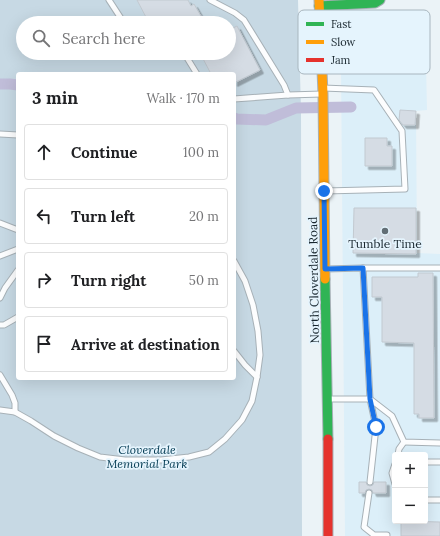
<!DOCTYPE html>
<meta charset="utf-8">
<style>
:root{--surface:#fff;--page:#f2f2f2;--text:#202124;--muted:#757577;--line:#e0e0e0}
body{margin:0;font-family:Lora,serif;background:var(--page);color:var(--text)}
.controls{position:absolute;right:12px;bottom:12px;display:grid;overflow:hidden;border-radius:4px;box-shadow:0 4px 16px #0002}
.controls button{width:36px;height:36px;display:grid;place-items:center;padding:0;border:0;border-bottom:1px solid var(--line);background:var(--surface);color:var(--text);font:20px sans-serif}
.stop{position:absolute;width:12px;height:12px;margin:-9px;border:3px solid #1a73e8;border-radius:50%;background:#fff}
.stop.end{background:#1a73e8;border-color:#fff;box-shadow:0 1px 4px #0008}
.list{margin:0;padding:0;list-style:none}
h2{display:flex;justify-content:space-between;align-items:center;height:52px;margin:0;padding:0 16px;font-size:17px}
h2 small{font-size:13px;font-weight:400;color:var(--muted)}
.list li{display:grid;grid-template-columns:26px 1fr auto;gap:12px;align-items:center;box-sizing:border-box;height:56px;margin:0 8px 8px;padding:0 8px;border:1px solid var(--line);border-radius:4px}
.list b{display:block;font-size:15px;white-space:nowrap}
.list em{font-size:13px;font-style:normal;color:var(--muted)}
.icon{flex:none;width:22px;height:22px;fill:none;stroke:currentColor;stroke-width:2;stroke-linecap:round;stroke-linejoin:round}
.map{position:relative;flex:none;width:440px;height:536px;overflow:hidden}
.search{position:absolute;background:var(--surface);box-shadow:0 4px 16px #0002;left:16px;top:16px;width:220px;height:44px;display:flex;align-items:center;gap:10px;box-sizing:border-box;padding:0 14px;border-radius:22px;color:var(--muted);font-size:15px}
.panel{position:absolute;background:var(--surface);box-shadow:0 4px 16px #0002;left:16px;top:72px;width:220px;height:308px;border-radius:4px}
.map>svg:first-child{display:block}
</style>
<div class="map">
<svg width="440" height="536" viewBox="0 0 440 536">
<defs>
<filter id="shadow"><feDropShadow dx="3.5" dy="3.5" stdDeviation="0" flood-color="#0004"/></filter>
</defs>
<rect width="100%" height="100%" fill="#ebf3f7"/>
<path fill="#dceff9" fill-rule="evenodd" d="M426 63 427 110 416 111 417 253 440 254V536H345L341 65ZM395 455H425V521H395Z"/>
<path fill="#c7d9e4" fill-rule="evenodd" d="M0 0H298L301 111 302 536H0ZM23 23H229V53H23ZM18 74H234V378H18Z"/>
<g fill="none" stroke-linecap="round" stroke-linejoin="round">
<g stroke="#c0bdd9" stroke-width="11">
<path d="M0 84H10L18 85"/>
<path d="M234 118 237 119 266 120 296 108 351 107"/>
</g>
</g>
<g fill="#d5dce4" stroke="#c2c9d0" filter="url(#shadow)">
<path d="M137 0H188L191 6 194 4 205 23H181L178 19 171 23H149Z"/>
<path d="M237 26 260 70 234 83V74H211L200 53H229V30Z"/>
<path d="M400 110 416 111 415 125H403L399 120Z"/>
<path d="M365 138H387V146H392V166H365Z"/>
<path d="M354 208H416V254L353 253Z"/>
<path d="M418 273H433L434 418H419V414H414V343L382 342V297H372V277H418Z"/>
<path d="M359 482H366L367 485 370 486 373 485 374 482H386V493H373L372 490 369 489 366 490 365 493H359Z"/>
<path d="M401 521 440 522V536H401Z"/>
</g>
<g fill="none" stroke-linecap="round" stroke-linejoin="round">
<defs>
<g id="lane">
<path d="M109 0 124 23"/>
<path d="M210 0 235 13 244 20 284 85 288 95 322 94"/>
<path d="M184 53 197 74"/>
<path d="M323 88 374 90 402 131 405 189 325 191"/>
<path d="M234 99 288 95"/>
<path d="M0 134 18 135"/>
<path d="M0 223 18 230"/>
<path d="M0 256 18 249"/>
<path d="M363 268H440"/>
<path d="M326 269 363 268 370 399H329"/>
<path d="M0 298 5 288 18 270"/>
<path d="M0 325H4L18 317"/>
<path d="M234 351 245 365 257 377"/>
<path d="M0 375 12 395 15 403V412"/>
<path d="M370 399 392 416 404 442 440 443"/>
<path d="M370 399 376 427 370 482"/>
<path d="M0 410 15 412 31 421 54 436 78 448 100 457 125 460H161L189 457 209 452 225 439 242 420 252 401 257 377 260 355 258 331 253 305 245 281 234 261"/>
<path d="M398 455 399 449 404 442"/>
<path d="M425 462H440"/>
<path d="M395 464 392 473 395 484"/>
<path d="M369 493 364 527 374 535H387"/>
<path d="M425 500H440"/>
</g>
<g id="fast">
<path d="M319 6 375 3 380 0"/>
<path d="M325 279 328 439"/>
</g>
<path id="slow" d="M319 0 323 94 325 279"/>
<path id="jam" d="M328 439V536"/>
</defs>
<use href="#lane" stroke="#a7b1b7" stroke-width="7"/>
<use href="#fast" stroke="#a7b1b7" stroke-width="11"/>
<use href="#slow" stroke="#a7b1b7" stroke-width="11"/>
<use href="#jam" stroke="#a7b1b7" stroke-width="11"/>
<use href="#lane" stroke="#fcfdfe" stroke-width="5"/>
<use href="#fast" stroke="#30b455" stroke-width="9"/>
<use href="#slow" stroke="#ff9f0a" stroke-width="9"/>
<use href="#jam" stroke="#e5322d" stroke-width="9"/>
</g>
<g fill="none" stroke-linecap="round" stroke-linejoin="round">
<path stroke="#1a73e8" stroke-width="5" d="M324 191 325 269 363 268 370 399 376 427"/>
</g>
<circle fill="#626e75" stroke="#e5f4fd" stroke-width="1.5" cx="385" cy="231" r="4"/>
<g text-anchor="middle" stroke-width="3.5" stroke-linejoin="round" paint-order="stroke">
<g font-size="12" fill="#19272f" stroke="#e5f4fd">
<text x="385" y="248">Tumble Time</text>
</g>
<g font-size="12" fill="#19272f" stroke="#e5f4fd">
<text transform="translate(314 280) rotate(-91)" y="4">North Cloverdale Road</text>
</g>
<g font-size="12" font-style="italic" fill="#003951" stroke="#e5f4fd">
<text x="147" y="454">Cloverdale<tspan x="147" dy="14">Memorial Park</tspan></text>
</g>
</g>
<rect x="298" y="10" width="132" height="64" rx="6" fill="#e5f4fd" stroke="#a8b6bf" stroke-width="1"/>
<rect x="306" y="22" width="18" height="4" fill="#30b455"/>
<rect x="306" y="40" width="18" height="4" fill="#ff9f0a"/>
<rect x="306" y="58" width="18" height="4" fill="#e5322d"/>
<g font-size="11" fill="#19272f">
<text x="331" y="28">Fast</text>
<text x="331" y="46">Slow</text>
<text x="331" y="64">Jam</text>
</g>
</svg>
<div class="controls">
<button>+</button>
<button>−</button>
</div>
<div class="stop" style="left:376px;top:427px"></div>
<div class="stop end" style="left:324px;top:191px"></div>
<div class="search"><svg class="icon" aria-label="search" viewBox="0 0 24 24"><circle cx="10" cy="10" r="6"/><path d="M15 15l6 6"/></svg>Search here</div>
<section class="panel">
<h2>3 min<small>Walk · 170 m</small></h2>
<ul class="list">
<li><svg class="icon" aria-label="ahead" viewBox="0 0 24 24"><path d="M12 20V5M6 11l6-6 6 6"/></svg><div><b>Continue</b></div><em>100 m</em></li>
<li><svg class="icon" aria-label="left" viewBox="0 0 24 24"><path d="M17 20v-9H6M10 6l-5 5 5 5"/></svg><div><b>Turn left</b></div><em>20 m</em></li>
<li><svg class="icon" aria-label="right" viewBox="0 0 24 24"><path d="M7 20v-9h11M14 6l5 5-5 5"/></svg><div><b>Turn right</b></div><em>50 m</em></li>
<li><svg class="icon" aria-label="arrive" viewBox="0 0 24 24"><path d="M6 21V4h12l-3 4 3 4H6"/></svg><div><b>Arrive at destination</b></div></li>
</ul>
</section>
</div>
